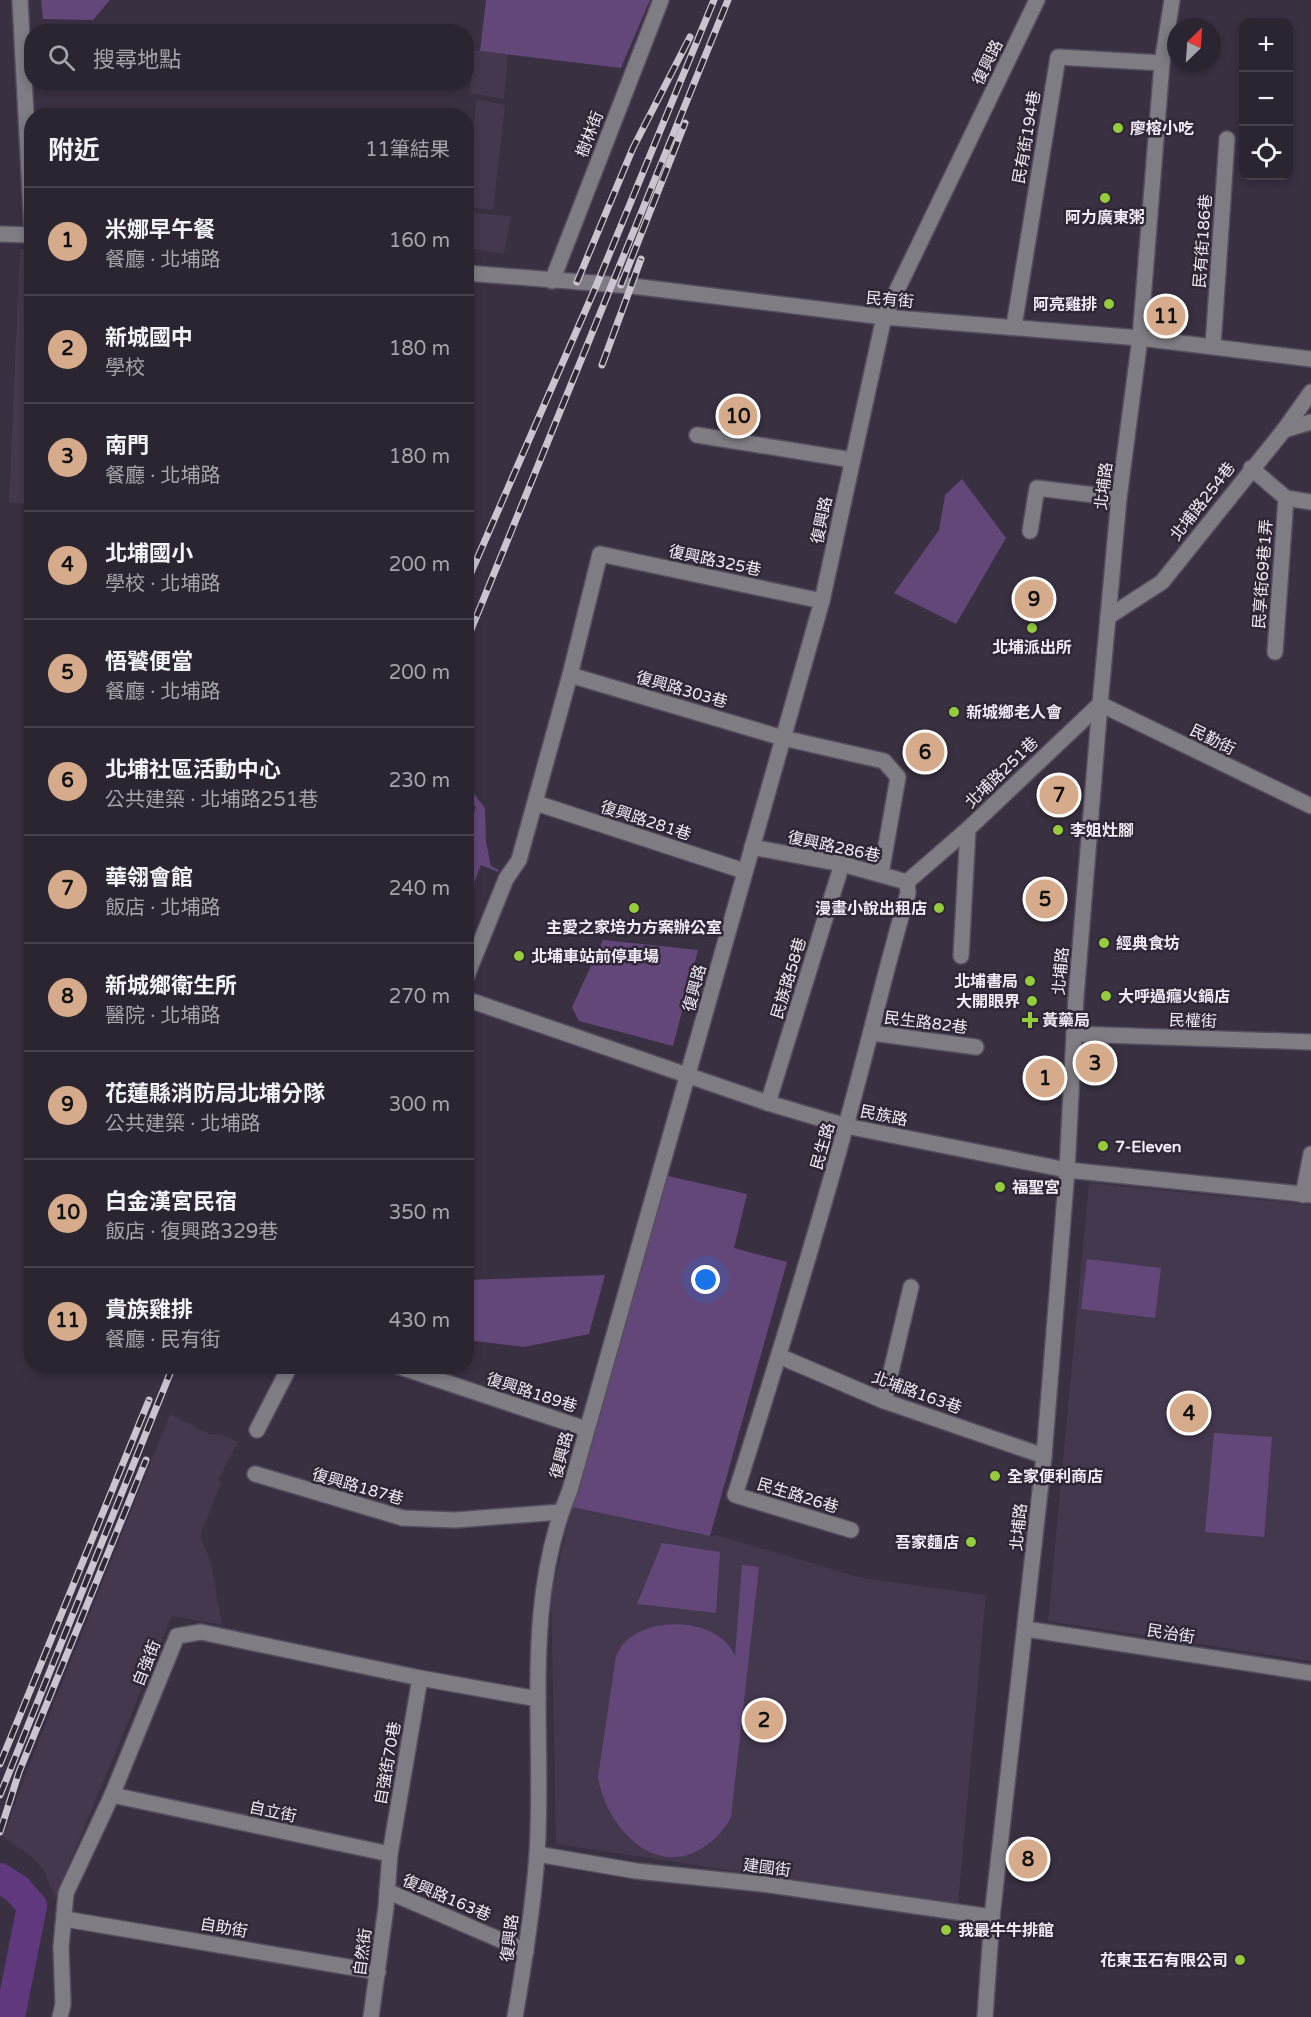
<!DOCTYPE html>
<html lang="zh-TW">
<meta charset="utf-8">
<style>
:root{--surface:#2b2431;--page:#37303d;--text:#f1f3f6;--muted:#a6a4ab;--line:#47414d;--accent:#d6ab8b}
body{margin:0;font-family:"Varela Round","Noto Sans TC",sans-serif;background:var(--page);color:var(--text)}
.controls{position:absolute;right:18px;top:18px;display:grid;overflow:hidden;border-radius:12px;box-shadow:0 3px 9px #0003}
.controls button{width:54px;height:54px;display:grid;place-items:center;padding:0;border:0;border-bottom:2px solid var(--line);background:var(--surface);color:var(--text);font:30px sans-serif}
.compass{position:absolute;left:1167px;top:18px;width:54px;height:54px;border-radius:50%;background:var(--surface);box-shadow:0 3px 9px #0003;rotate:25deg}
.you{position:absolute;left:706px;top:1280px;width:21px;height:21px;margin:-15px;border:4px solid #fff;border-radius:50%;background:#1a73e8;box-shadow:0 0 0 9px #1a73e833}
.badge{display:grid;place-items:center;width:39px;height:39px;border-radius:50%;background:var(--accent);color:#111;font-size:20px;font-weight:700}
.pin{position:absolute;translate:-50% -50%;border:3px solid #fff;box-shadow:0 2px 6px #0006}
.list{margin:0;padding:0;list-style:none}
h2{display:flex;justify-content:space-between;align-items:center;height:78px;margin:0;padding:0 24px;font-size:26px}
h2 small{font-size:20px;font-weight:400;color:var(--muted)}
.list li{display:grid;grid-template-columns:39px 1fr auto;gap:18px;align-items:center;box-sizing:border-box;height:108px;padding:0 24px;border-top:2px solid var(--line)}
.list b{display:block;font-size:22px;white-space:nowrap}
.list p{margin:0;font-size:20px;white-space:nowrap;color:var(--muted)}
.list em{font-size:20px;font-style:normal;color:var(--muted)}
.icon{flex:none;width:33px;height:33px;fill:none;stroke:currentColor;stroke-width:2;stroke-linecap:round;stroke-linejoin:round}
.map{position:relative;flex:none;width:1311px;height:2017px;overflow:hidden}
.search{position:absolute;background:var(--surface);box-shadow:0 3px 9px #0003;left:24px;top:24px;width:450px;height:66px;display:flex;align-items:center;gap:15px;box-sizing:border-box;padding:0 21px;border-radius:24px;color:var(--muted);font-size:22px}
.panel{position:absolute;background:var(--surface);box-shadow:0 3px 9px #0003;left:24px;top:108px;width:450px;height:1266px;border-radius:24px}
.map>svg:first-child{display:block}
</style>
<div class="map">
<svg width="1311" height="2017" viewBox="0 0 1311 2017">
<rect width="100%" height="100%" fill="#393041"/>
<g fill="#44384f">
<path d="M473 50 508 54 504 99 470 93Z"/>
<path d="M476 99 505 105 493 210 468 207Z"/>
<path d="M468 213 511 216 504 254 467 248Z"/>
<path d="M20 249 32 250 31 505 9 502Z"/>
<path d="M1089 1183 1311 1205V1661L1048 1621Z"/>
<path d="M170 1414 211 1435 219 1433 238 1442 218 1480 221 1483 200 1536 211 1563 222 1625 172 1616 55 1898 43 1869 31 1856 3 1837 27 1771Z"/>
<path d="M572 1507 710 1536 716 1535 862 1578 986 1595 958 1905 556 1844 551 1595Z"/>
</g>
<g fill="#634779">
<path d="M41 0H110L93 20 43 19Z"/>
<path d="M486 0H650L621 68 480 51Z"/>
<path d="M962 479 1006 538 956 624 894 593 939 530 945 495Z"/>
<path d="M470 789 485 808 486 842 491 866 499 870 498 872 481 865 467 901V832L476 807 467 803V793Z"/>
<path d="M603 940 698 950 673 1046 579 1021 572 1007Z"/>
<path d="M668 1176 747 1194 734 1248 787 1262 710 1536 572 1507Z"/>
<path d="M1087 1259 1161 1268 1155 1318 1081 1309Z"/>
<path d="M605 1275 589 1334 524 1347 467 1340V1280Z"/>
<path d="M1214 1433 1272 1437 1264 1537 1205 1532Z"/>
<path d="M662 1543 720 1552 716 1613 637 1604Z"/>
<path d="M742 1565 759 1567 731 1817C723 1833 711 1844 695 1852 647 1874 605 1821 598 1777L616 1656C618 1653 620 1647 623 1644 649 1614 720 1618 735 1656Z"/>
</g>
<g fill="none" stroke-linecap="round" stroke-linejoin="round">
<path stroke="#60387e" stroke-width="30" d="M0 1878 17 1889 32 1906 10 2017"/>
<defs>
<g id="minor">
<path d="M20 0 32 231"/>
<path d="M0 234 32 235"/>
<path d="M466 273 632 286 884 317 1140 338 1311 359"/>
<path d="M552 281 661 0"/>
<path d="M1014 326 1058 57 1162 63"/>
<path d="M1213 346 1227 139"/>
<path d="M1284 430 1311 422"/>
<path d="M697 435 852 460"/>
<path d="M1251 468 1286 498 1311 502"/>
<path d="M1030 531 1037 488 1119 498"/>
<path d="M1108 617 1162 582 1284 430 1311 392"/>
<path d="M1275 652 1286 498"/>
<path d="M570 675 783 738 884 761 898 777 881 874"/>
<path d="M536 803 744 871"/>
<path d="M752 847 842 864 907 882"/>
<path d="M961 956 968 829"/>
<path d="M466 978 506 879 519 860 570 675 600 554 822 601"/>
<path d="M466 999 768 1103 846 1126 1067 1170 1311 1195"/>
<path d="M872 1033 976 1047"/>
<path d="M1074 1034 1311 1042"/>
<path d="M768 1103 842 864"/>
<path d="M1303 1195 1311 1154"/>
<path d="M779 1356 884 1401 1044 1456"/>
<path d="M397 1366 586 1429"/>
<path d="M884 1401 911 1287"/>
<path d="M257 1430 290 1366"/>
<path d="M255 1474 403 1518 455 1520 561 1512"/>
<path d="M851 1530 735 1495C774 1372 812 1249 846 1125 868 1048 885 970 908 893L907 882 968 829 1100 704 1311 806"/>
<path d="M1026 1629 1311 1673"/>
<path d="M112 1795 390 1854 386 1907 371 2017"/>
<path d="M390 1854 420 1678"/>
<path d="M537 1854 636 1871 762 1884 992 1917"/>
<path d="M387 1891 526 1951"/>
<path d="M65 1919 378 1972"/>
<path d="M60 2017 63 2004 61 1947 66 1893 112 1795 177 1636 201 1632 420 1678 538 1699"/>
<path d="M515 2017C524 1963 533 1909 537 1855 545 1733 521 1606 570 1490L822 601 884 317 1037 0"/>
<path d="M985 2017 992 1917 1044 1456 1067 1170 1076 997 1100 704 1119 498 1140 338 1162 63 1172 0"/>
</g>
</defs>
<use href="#minor" stroke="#564e5e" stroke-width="18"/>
<use href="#minor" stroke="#807c84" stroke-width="15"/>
<defs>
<g id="rail">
<path d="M577 282 633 148 690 37"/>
<path d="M621 285 685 123"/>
<path d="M602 365 641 259"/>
<path d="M466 584 597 284 714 0"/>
<path d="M466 642 728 0"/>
<path d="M0 1764 149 1400"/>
<path d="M0 1795 173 1366"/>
<path d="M0 1832 19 1772 146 1460"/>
</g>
</defs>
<use href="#rail" stroke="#cbc4d0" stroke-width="7"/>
<use href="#rail" stroke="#2f2636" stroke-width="4.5" stroke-dasharray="14" stroke-linecap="butt"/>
</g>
<g fill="#94cc3c" stroke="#2f2636" stroke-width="2">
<circle cx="1118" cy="128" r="6"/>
<circle cx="1105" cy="198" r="6"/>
<circle cx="1109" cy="304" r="6"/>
<circle cx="1032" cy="628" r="6"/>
<circle cx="954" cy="712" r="6"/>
<circle cx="1058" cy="830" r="6"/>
<circle cx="634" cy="908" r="6"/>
<circle cx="939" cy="908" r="6"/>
<circle cx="1104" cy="943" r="6"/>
<circle cx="519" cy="956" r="6"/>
<circle cx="1030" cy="981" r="6"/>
<circle cx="1106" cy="996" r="6"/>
<circle cx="1032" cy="1001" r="6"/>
<path d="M1027 1011h6v6h6v6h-6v6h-6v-6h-6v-6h6z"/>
<circle cx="1103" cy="1146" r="6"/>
<circle cx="1000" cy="1187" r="6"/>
<circle cx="995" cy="1476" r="6"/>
<circle cx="971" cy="1542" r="6"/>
<circle cx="946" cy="1930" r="6"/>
<circle cx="1240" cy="1960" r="6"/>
</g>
<g text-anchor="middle" stroke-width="5" stroke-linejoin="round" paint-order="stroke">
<g font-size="16" fill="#f1ebf6" stroke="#2f2636">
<text transform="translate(987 62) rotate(-64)" y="6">復興路</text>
<text transform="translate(589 134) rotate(-69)" y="6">樹林街</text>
<text transform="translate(1026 137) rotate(-80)" y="6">民有街194巷</text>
<text transform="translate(1202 241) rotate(-86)" y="6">民有街186巷</text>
<text transform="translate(890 299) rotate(5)" y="6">民有街</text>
<text transform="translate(1103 486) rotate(-83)" y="6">北埔路</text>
<text transform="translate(1202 501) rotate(-52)" y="6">北埔路254巷</text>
<text transform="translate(821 520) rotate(-78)" y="6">復興路</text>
<text transform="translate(715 560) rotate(12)" y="6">復興路325巷</text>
<text transform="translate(1262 574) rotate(-86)" y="6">民享街69巷1弄</text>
<text transform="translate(682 689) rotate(16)" y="6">復興路303巷</text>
<text transform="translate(1213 739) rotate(26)" y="6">民勤街</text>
<text transform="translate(1001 772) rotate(-44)" y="6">北埔路251巷</text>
<text transform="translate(646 820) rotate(18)" y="6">復興路281巷</text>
<text transform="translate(834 846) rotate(12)" y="6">復興路286巷</text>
<text transform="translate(1060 971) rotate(-85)" y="6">北埔路</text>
<text transform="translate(788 978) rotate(-73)" y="6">民族路58巷</text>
<text transform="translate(694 988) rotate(-75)" y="6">復興路</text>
<text transform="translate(1193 1020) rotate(2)" y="6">民權街</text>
<text transform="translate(926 1022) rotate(7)" y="6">民生路82巷</text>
<text transform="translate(884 1115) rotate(11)" y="6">民族路</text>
<text transform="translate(822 1146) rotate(-74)" y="6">民生路</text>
<text transform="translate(532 1392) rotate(18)" y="6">復興路189巷</text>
<text transform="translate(917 1392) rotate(20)" y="6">北埔路163巷</text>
<text transform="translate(561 1455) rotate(-75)" y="6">復興路</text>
<text transform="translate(358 1486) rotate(16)" y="6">復興路187巷</text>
<text transform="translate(798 1495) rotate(17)" y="6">民生路26巷</text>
<text transform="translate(1018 1527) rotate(-84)" y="6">北埔路</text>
<text transform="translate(1171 1633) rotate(9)" y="6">民治街</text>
<text transform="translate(146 1663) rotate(-68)" y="6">自強街</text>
<text transform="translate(387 1763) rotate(-80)" y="6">自強街70巷</text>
<text transform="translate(273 1811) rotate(12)" y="6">自立街</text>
<text transform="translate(767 1867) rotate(7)" y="6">建國街</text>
<text transform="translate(447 1897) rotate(23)" y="6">復興路163巷</text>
<text transform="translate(224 1927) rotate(10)" y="6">自助街</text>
<text transform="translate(509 1938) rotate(-83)" y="6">復興路</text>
<text transform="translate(362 1952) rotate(-83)" y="6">自然街</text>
</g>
<g font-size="16" font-weight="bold" fill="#f1ebf6" stroke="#2f2636" text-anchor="start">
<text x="1130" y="134">廖榕小吃</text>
<text x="1105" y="223" text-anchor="middle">阿力廣東粥</text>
<text x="1097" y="310" text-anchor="end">阿亮雞排</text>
<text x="1032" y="653" text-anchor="middle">北埔派出所</text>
<text x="966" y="718">新城鄉老人會</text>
<text x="1070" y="836">李姐灶腳</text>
<text x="927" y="914" text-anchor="end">漫畫小說出租店</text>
<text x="634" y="933" text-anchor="middle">主愛之家培力方案辦公室</text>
<text x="1116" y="949">經典食坊</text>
<text x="531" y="962">北埔車站前停車場</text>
<text x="1018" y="987" text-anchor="end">北埔書局</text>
<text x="1118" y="1002">大呼過癮火鍋店</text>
<text x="1020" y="1007" text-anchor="end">大開眼界</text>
<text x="1042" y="1026">黃藥局</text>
<text x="1115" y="1152">7-Eleven</text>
<text x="1012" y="1193">福聖宮</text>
<text x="1007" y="1482">全家便利商店</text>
<text x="959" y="1548" text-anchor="end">吾家麵店</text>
<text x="958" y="1936">我最牛牛排館</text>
<text x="1228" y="1966" text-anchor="end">花東玉石有限公司</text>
</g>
</g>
</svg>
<div class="controls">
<button>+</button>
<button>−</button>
<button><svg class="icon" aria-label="locate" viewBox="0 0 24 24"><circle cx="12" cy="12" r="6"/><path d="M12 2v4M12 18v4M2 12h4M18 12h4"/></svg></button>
</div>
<svg class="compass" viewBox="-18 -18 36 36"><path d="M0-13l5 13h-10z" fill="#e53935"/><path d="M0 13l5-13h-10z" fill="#a6a4ab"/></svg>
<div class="you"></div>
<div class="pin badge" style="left:1045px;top:1078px">1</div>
<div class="pin badge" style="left:764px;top:1720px">2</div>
<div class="pin badge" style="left:1095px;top:1063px">3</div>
<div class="pin badge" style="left:1189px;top:1413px">4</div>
<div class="pin badge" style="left:1045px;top:899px">5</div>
<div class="pin badge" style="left:925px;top:752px">6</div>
<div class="pin badge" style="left:1059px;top:795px">7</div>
<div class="pin badge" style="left:1028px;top:1859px">8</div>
<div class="pin badge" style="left:1034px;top:599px">9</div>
<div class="pin badge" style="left:738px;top:416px">10</div>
<div class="pin badge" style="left:1166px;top:316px">11</div>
<div class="search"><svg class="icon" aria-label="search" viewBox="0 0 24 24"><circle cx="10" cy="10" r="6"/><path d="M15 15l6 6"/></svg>搜尋地點</div>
<section class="panel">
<h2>附近<small>11筆結果</small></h2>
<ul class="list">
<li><span class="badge">1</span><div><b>米娜早午餐</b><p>餐廳 · 北埔路</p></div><em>160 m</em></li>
<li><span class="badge">2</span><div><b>新城國中</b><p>學校</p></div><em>180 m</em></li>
<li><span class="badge">3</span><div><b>南門</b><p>餐廳 · 北埔路</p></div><em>180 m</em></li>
<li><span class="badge">4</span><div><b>北埔國小</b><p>學校 · 北埔路</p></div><em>200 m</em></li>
<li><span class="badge">5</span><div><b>悟饕便當</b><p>餐廳 · 北埔路</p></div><em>200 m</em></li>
<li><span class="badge">6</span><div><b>北埔社區活動中心</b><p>公共建築 · 北埔路251巷</p></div><em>230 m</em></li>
<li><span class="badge">7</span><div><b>華翎會館</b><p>飯店 · 北埔路</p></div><em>240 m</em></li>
<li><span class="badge">8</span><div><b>新城鄉衛生所</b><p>醫院 · 北埔路</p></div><em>270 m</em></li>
<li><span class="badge">9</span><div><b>花蓮縣消防局北埔分隊</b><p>公共建築 · 北埔路</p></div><em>300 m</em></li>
<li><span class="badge">10</span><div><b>白金漢宮民宿</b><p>飯店 · 復興路329巷</p></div><em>350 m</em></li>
<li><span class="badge">11</span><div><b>貴族雞排</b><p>餐廳 · 民有街</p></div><em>430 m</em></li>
</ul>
</section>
</div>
